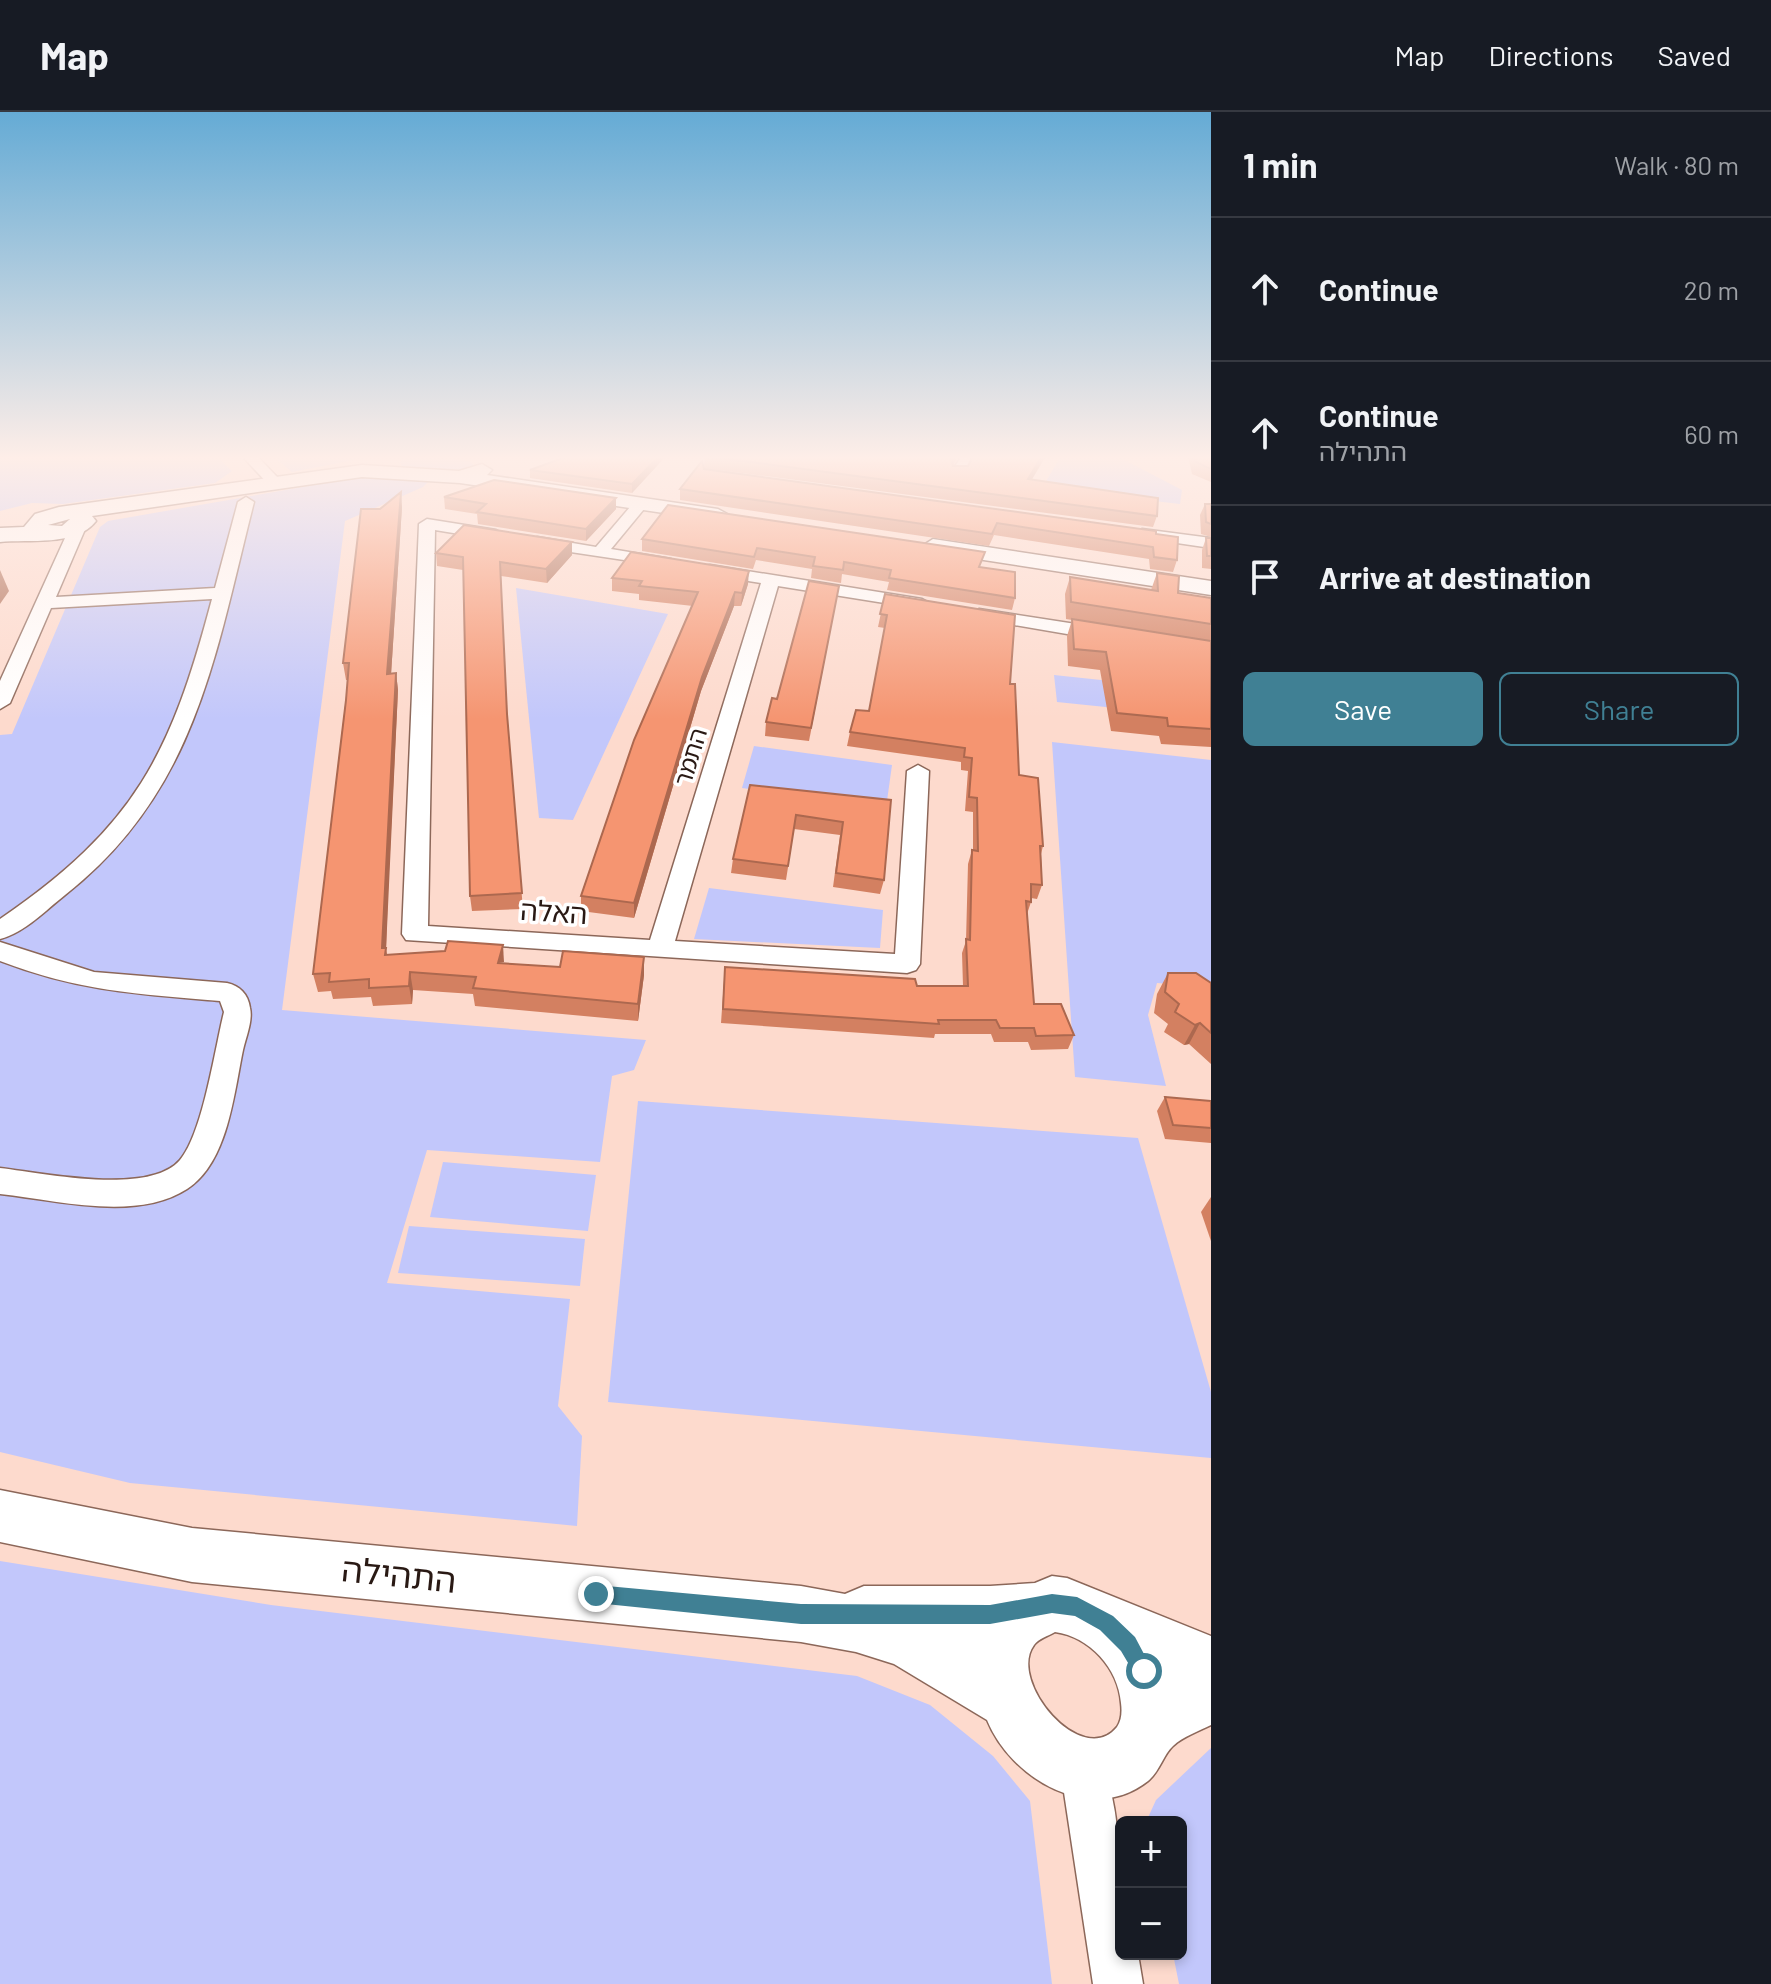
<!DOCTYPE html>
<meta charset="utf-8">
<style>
:root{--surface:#171b24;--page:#20242c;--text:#f1f3f6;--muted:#9ea1a6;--line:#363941;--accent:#408094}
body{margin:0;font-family:Barlow,"Noto Sans Hebrew",sans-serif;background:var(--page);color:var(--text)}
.controls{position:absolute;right:24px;bottom:24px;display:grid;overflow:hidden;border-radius:12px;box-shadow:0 4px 12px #0003}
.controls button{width:72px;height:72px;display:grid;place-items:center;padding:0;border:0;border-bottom:2px solid var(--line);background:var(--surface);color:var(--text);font:40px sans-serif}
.stop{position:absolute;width:24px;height:24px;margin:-18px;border:6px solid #408094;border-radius:50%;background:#fff}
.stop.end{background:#408094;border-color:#fff;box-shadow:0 2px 8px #0008}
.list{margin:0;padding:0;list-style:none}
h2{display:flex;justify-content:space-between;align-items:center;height:104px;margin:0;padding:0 32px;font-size:34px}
h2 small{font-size:26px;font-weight:400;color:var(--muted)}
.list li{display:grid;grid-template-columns:52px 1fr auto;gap:24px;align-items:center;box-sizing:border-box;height:144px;padding:0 32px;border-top:2px solid var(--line)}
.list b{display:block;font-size:30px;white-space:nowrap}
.list p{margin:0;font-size:26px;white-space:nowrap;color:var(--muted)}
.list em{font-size:26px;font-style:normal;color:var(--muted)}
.actions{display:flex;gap:16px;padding:24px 32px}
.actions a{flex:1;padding:18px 0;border:2px solid var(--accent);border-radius:12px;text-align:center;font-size:28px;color:var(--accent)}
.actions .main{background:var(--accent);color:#fff}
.icon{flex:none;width:44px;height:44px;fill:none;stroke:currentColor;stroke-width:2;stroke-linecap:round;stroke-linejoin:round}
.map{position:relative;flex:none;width:1211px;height:1872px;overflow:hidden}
header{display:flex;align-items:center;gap:48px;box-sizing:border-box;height:112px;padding:0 40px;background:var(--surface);border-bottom:2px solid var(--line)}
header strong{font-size:38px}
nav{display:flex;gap:44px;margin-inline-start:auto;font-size:28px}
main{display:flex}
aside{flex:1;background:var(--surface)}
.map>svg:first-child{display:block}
</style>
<header>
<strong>Map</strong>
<nav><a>Map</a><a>Directions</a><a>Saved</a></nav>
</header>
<main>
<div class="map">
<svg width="1211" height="1872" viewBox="0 0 1211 1872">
<rect width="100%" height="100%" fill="#fddacd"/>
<g fill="#c2c7fb">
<path d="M0 344H216L232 359 215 371 63 392 32 391 0 399Z"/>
<path d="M273 344H375L292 360Z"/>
<path d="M409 344 469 349 477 356 466 362 403 356 400 350Z"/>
<path d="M1061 344H1117L1182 378 1180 392 1042 376Z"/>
<path d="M366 364 430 368 423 375 345 409 282 898 646 928 634 958 612 964 600 1050 427 1038 387 1171 570 1187 558 1294 582 1324 577 1414 130 1371 0 1340V623L12 622 100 415 108 409Z"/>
<path d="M516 476 668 502 573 708 539 706Z"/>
<path d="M1054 563 1120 570 1125 597 1057 590Z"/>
<path d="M1052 630 1211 648V875L1157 871 1148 903 1166 974 1075 965Z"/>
<path d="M754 634 892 653 886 696 742 676Z"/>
<path d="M709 776 883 798 880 836 694 827Z"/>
<path d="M638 989 1138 1026 1211 1280V1346L608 1290Z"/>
<path d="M443 1050 596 1063 588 1119 430 1105Z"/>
<path d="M409 1114 585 1127 580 1174 398 1161Z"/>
<path d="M0 1449 271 1493 857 1564 930 1593 993 1644 1030 1689 1052 1872H0Z"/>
<path d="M1211 1636V1872H1179L1173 1842H1181V1710H1146L1156 1688Z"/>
</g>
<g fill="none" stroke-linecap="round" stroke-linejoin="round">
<defs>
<g id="street">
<path d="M242 344H257L280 368V374H270Z"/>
<path d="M962 344H976L963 363H953L951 360Z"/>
<path d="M246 385 254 390C215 543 197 679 65 783 46 798 24 821 0 827V807C136 714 171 642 212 487L51 496 10 591 0 597V569L70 415 78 410 86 415 56 485 215 476 238 390Z"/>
<path d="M641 386 649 391 611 437 671 447V455L537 435 529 430 537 425 596 435 636 388Z"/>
<path d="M427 407 496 418 504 423 496 428 435 418 428 814 650 828 761 471 704 462V454L710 453 922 487 931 492 922 497 778 474 675 829 895 842 907 659 918 653 929 659 920 852 916 858 907 861 406 828 402 822 419 412Z"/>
<path d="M1142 417 1211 426V436L1136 425 1134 422Z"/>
<path d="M979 497 1108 517 1117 523 1108 529 973 506 970 502Z"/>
<path d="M0 830 94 860 227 871C240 874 248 882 250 896 253 908 246 925 243 938 234 981 228 1051 187 1077 136 1110 56 1088 0 1082V1056C43 1061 149 1084 180 1048 203 1021 215 936 224 900L220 889C137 882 78 879 0 849Z"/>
<path d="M1082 1632 1098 1638C1124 1701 1121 1775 1121 1842H1138L1143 1872H1093L1060 1654 1066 1638Z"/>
</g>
<g id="secondary">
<path d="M482 352 492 358 487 363 718 397 729 403 718 409 460 371 362 365 92 404 96 409C76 435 29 427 0 430V416L24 415 35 402 59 395 362 353 459 359ZM70 407 62 414 48 413Z"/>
<path d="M933 427 1211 469V483L925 439 922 434Z"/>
<path d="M0 1378 192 1416 801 1474 845 1482 864 1474H990L1035 1471 1052 1464 1067 1466 1211 1524V1613C1199 1619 1182 1625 1173 1634 1163 1643 1160 1659 1148 1669 1091 1714 1011 1667 987 1608L894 1552 856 1540 801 1530 192 1470 0 1430ZM1055 1520C1090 1525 1118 1556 1121 1591 1122 1599 1122 1608 1117 1615 1082 1658 1007 1569 1034 1533 1038 1527 1048 1524 1055 1520Z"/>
</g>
</defs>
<use href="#street" stroke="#8c6759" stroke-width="3"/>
<use href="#secondary" stroke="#8c6759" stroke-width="3"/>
<use href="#street" fill="#fff" fill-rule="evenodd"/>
<use href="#secondary" fill="#fff" fill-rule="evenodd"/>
</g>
<g fill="#d38061">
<path d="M666 344 632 381 530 366V358Z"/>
<path d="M705 344H958L953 354 1032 368 1157 404 1153 415 704 356 1156 422 1177 448 1173 460 1150 457 1149 447 994 423 989 434 680 388V377L704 355Z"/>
<path d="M1188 344H1211V370L1192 362Z"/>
<path d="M444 385 616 386V397L586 429 478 412 477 402 445 397Z"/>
<path d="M1205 392H1211V425L1201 422 1200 403Z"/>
<path d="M402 395 391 562 396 561 398 578 388 780 386 838 387 843 560 855 644 845V863L638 909 475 894 473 882 413 878 412 892 373 894 371 885 333 887 331 879 318 880 313 862 348 568H346L343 551Z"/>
<path d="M1206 426H1211V457L1202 456V438Z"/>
<path d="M642 427 981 455 1015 486 1012 498 887 478 889 470 842 462 841 471 811 466 812 457 756 448 753 457 642 439Z"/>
<path d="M436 441 572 443 547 471 501 464 507 612 523 797 472 799 470 784 463 458 437 454Z"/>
<path d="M1157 461 1178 481 1211 486V635L1161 632 1159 624 1111 619 1100 558 1068 554 1067 524 1072 508 1066 507 1065 482 1070 465 1151 478Z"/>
<path d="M612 466 748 472 741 494H734L701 579 634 806 581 799V784L693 494 639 488V482L612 479Z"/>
<path d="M839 474 809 629 765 624 766 610 777 587Z"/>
<path d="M885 482 1010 572 1019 663 1043 734 1041 742 1042 773 1037 787 1031 786V790L1027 802 1034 892 1074 923 1068 937 1031 938 1028 930H994L991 922H935L934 926 721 911 725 855 917 874H963L962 841 966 829 968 752 972 738H973V700L965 699 968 659 961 658V650L847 634 850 620 869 599 885 516 878 515Z"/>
<path d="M750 673 891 688 884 768 880 782 833 775 840 723 794 717 786 768 731 761 733 747Z"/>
<path d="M1168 861 1211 871V952L1189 932 1184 933 1164 920 1168 912 1154 901 1157 882Z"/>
<path d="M1165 985 1211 989V1031L1165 1027 1157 999Z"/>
<path d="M1211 1085V1129L1201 1100Z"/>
</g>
<g fill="#ac684f">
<path d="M659 344H666L632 381V372Z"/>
<path d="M953 344H958L949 358 951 347Z"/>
<path d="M1042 344H1046L1025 379 1028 367Z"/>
<path d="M401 380 402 395 390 578 387 562Z"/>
<path d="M616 386V397L586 429V417Z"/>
<path d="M572 430V443L547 471 546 457Z"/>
<path d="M0 458 9 479 0 492Z"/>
<path d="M749 459 748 472 741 494 742 481Z"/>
<path d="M735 480 734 494 701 579 634 806V791L702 565Z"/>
<path d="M396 561 398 578 386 838 389 854 382 836Z"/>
<path d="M503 833 504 850 498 851Z"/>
<path d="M644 845V863L638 909V892Z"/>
<path d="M410 860 413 878 412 892 409 874Z"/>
<path d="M1200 911 1189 932 1184 933 1195 913Z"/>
</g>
<g fill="#f59571" stroke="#ac684f" stroke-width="2">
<path d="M568 344H659L632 372 530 358Z"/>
<path d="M705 344H953L951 347 953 354H968L973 344H1042L1028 367 1158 386 1157 404Z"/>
<path d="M1194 344H1211V357L1196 350Z"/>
<path d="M702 349 704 357 1156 419V422L1178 425 1177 448 1154 445 1153 435 997 411 992 422 680 377Z"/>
<path d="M494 368 616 386 586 417 477 400 486 392 444 385Z"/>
<path d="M401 380 387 562 396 561 382 836H386L385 843 445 839 448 829 503 833 498 851 560 855 563 839 644 845 638 892 473 876 476 865 410 860 409 874 369 876V867L329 870 330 861 313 862 346 588 349 551H343L361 397H380Z"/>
<path d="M1205 392H1211V412L1206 410Z"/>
<path d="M668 393 985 440 979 455 1015 460V486L889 466 891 458 844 450 843 458 813 454 815 445 757 436 754 445 642 427Z"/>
<path d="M464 413 572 430 546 457 500 450 507 602 522 781 470 784 463 445 436 441Z"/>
<path d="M1206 426H1211V444H1207Z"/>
<path d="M631 440 749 459 742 481 735 480 702 565 634 791 581 784 634 628 698 480 639 474 642 469 612 466Z"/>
<path d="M1157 461 1179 464 1178 481 1211 486V512L1071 490 1070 465 1158 479Z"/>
<path d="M809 469 839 474 811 616 766 610 772 586 777 587Z"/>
<path d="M885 482 1015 503 1010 572H1015L1019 663 1038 666 1043 734H1040L1042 773 1031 772V790L1026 789 1034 892H1061L1074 923 1036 924 1034 916H1000L996 908H938L939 912 723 897 725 855 915 867 917 874H968L966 827 970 828 972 738 978 739 977 686 969 685 972 646 964 645 965 636 850 620 856 598 869 599 887 503 880 502Z"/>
<path d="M1072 507 1211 529V617L1168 614 1167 606 1117 601 1106 540 1074 537Z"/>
<path d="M750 673 891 688 884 768 836 761 843 710 796 703 788 754 733 747Z"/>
<path d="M1168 861H1196L1211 871V921L1200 911 1195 913 1175 900 1179 892 1165 880Z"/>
<path d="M1165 985 1211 989V1016L1173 1013Z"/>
</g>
<linearGradient id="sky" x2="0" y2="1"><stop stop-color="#65abd5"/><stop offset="0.57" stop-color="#feeee8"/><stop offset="1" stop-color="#feeee8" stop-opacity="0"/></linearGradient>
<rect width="1211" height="607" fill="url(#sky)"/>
<path fill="#408094" d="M596 1473 801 1492 990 1493 1052 1482 1077 1485 1113 1504 1135 1525 1153 1559 1151 1566 1144 1569 1137 1566 1121 1539 1100 1518 1075 1504 1052 1501 990 1512H801L596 1491 587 1482Z"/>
<g text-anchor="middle" stroke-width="7" stroke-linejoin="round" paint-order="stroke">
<g font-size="24" fill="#291914" stroke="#fff">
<text transform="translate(691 645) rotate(-73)" y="8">התמר</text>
</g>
<g font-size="28" fill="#291914" stroke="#fff">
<text transform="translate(554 800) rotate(4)" y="10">האלה</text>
</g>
<g font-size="34" fill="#291914" stroke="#fff">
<text transform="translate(399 1463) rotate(6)" y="12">התהילה</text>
</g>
</g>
</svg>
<div class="controls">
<button>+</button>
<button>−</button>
</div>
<div class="stop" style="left:1144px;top:1559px"></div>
<div class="stop end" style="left:596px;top:1482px"></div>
</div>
<aside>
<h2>1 min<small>Walk · 80 m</small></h2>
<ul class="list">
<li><svg class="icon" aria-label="ahead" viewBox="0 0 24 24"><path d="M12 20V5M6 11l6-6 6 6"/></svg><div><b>Continue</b></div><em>20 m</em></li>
<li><svg class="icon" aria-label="ahead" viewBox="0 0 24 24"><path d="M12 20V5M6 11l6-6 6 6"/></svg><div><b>Continue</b><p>התהילה</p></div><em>60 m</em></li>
<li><svg class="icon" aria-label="arrive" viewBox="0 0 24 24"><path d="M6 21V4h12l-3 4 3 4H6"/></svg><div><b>Arrive at destination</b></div></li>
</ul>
<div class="actions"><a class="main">Save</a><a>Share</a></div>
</aside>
</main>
